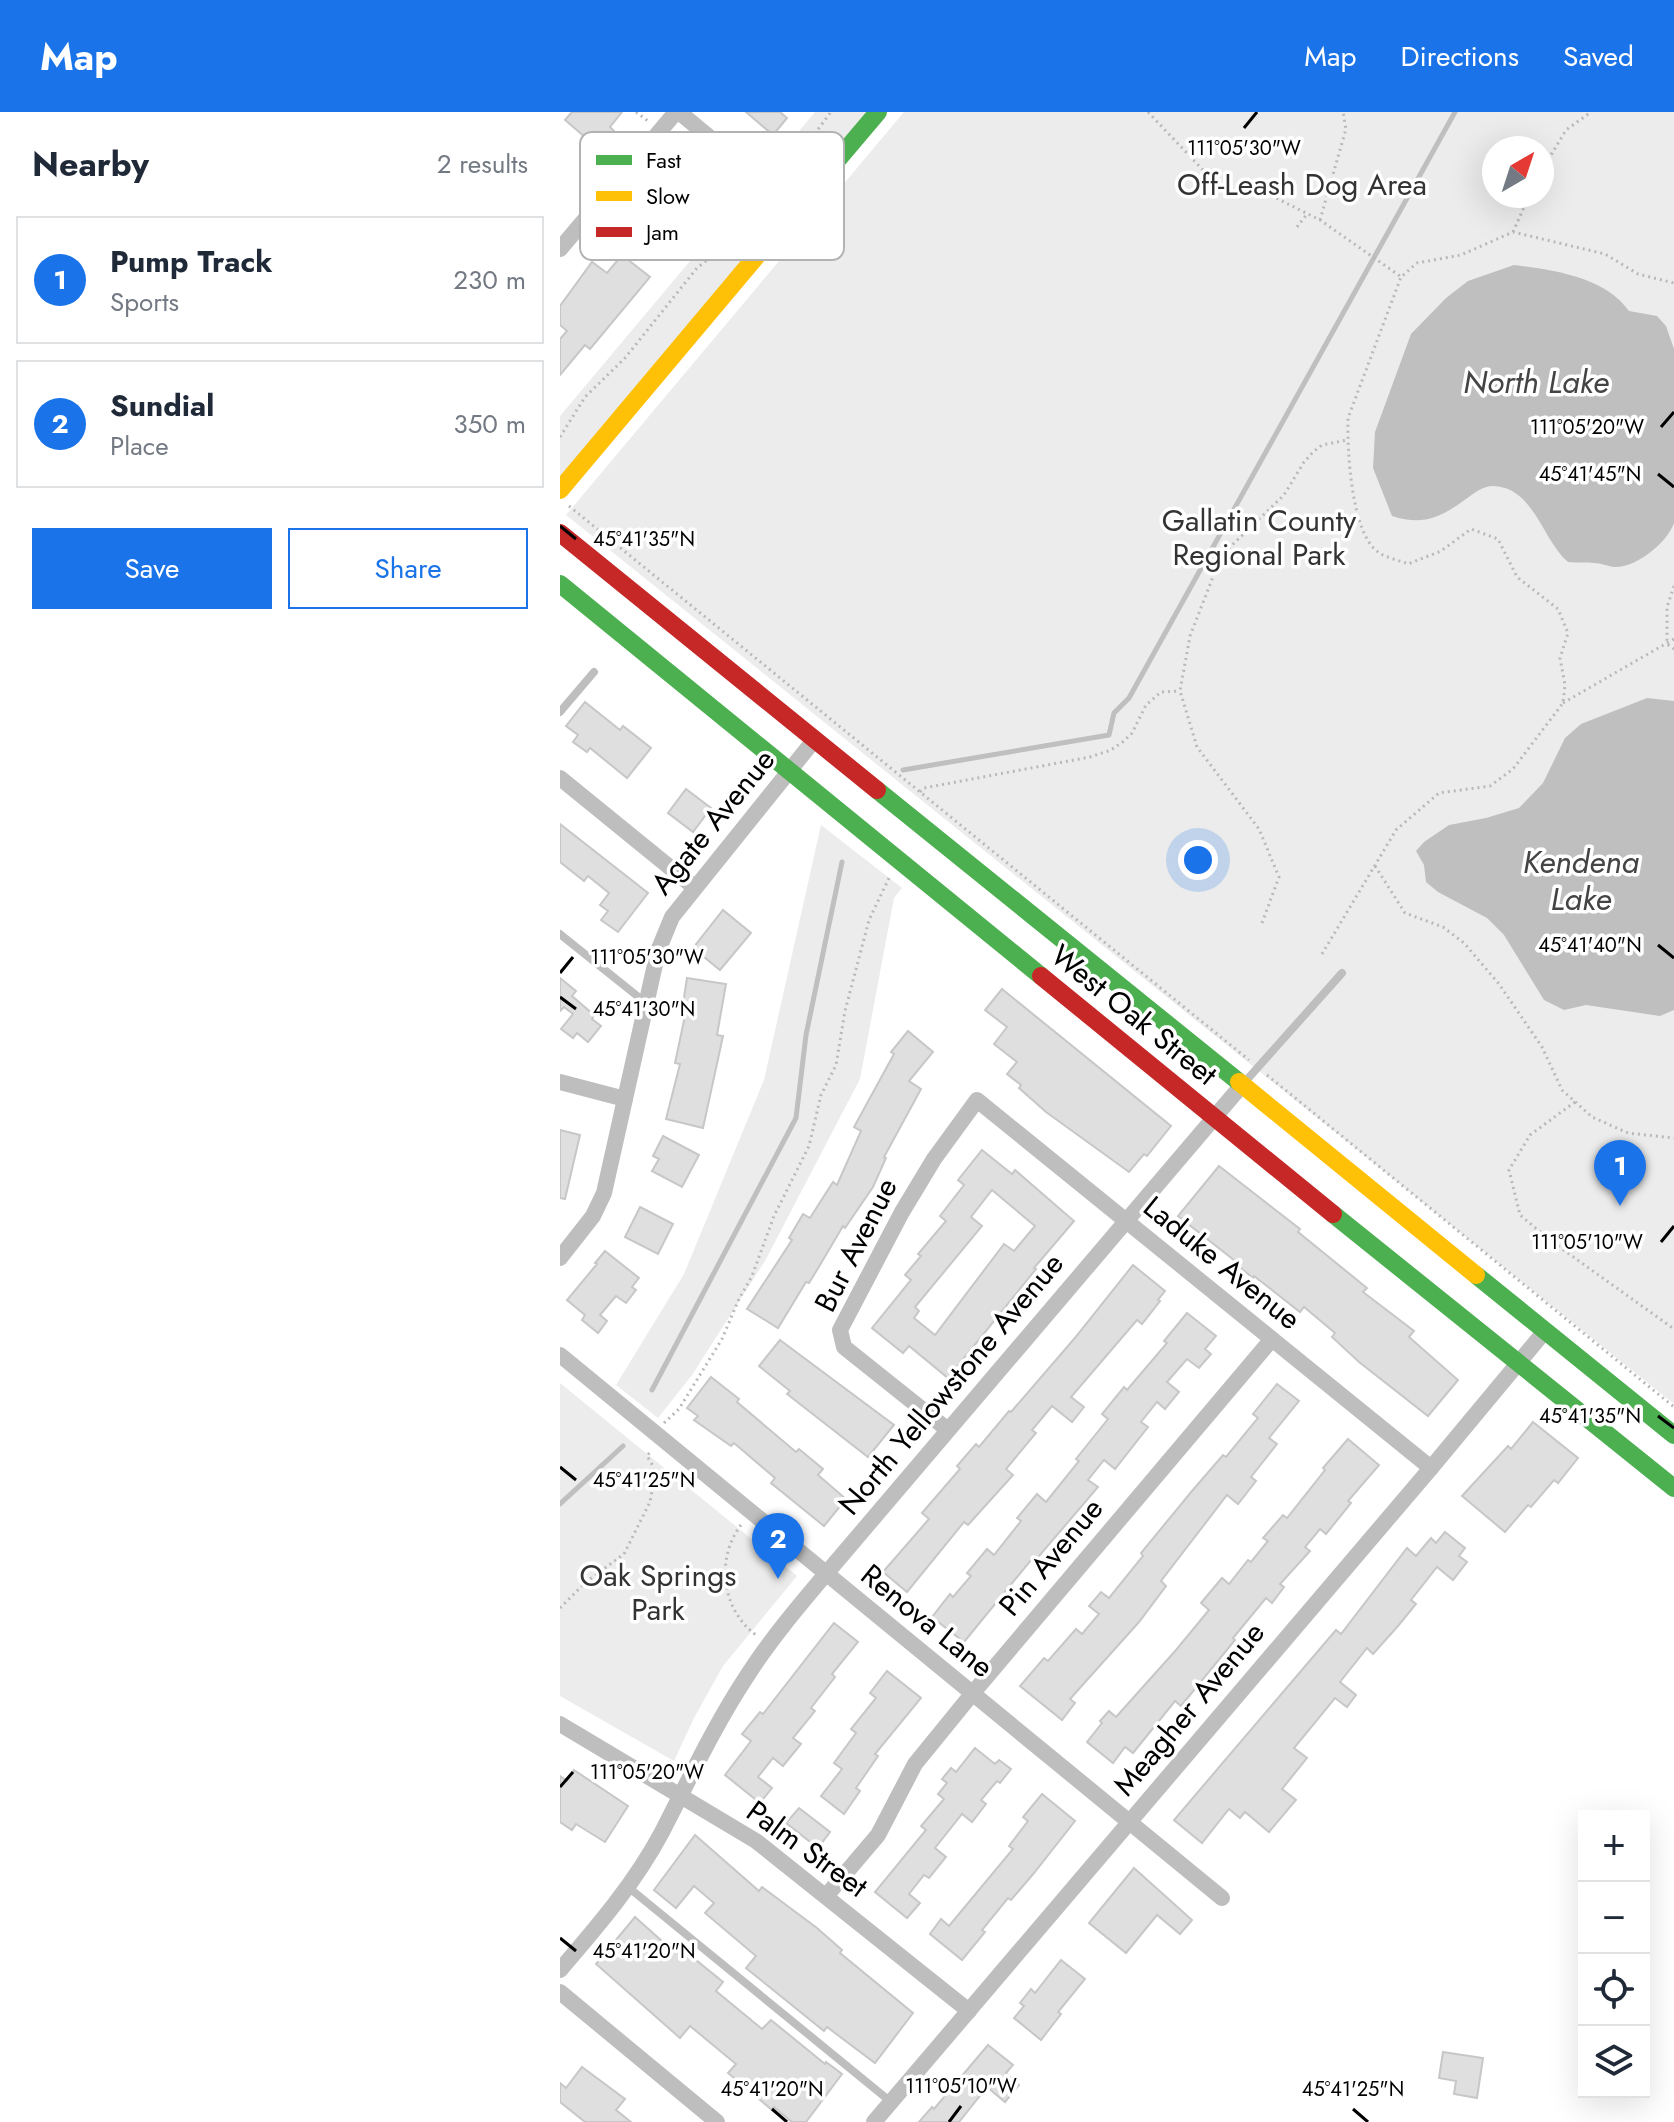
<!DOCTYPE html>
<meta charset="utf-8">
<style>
:root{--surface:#fff;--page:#f2f2f3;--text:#1f2937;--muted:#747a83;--line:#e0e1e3;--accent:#1a73e8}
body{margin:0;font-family:Jost,sans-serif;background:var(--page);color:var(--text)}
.controls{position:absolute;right:24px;bottom:24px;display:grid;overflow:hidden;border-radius:0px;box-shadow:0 8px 32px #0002}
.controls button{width:72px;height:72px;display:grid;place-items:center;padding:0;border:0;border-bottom:2px solid var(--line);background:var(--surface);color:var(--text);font:40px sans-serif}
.compass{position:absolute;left:922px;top:24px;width:72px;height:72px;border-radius:50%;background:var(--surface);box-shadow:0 8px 32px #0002;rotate:39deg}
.you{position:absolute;left:638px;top:748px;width:28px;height:28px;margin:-20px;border:6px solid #fff;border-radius:50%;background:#1a73e8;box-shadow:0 0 0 12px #1a73e833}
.badge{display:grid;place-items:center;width:52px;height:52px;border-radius:50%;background:var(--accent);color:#fff;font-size:26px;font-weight:700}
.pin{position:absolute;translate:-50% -66px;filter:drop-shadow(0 2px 4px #0008)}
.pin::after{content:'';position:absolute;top:42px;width:28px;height:24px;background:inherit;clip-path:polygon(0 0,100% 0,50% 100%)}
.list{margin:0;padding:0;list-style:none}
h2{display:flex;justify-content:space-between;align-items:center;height:104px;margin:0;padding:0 32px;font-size:34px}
h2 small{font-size:26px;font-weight:400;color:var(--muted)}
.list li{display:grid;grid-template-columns:52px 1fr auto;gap:24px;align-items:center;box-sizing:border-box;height:128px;margin:0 16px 16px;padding:0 16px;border:2px solid var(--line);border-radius:0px}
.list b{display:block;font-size:30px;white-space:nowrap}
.list p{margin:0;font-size:26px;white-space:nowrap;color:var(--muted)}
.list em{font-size:26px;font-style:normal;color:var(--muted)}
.actions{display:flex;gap:16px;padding:24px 32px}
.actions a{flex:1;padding:18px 0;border:2px solid var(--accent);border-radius:0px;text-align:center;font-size:28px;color:var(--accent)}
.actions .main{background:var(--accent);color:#fff}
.icon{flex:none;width:44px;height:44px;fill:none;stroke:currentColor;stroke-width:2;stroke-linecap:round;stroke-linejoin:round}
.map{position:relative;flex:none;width:1114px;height:2010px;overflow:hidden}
header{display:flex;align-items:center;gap:48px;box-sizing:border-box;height:112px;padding:0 40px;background:var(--accent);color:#fff}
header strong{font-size:38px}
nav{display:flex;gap:44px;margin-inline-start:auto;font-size:28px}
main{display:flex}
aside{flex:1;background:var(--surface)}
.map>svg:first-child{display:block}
</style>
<header>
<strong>Map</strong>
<nav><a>Map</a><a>Directions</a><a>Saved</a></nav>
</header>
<main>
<aside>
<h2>Nearby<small>2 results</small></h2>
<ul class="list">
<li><span class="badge">1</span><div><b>Pump Track</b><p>Sports</p></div><em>230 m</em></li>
<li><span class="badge">2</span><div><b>Sundial</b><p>Place</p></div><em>350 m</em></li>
</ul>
<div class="actions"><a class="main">Save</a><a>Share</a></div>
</aside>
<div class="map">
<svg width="1114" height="2010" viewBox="0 0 1114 2010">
<rect width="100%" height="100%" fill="#fff"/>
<g fill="#ececec" fill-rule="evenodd">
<path d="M255 0H311L0 376V304Z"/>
<path d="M344 0H1114V1292L6 403ZM934 36H982V84H934Z"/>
<path d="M261 713 342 776 334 786 300 967 205 1149 132 1263 98 1306 56 1273 124 1162 204 968Z"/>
<path d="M0 1271 237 1464 163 1554 134 1606 114 1649 0 1584Z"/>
</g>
<g fill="#bfbfbf">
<path d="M954 153C994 158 1045 165 1069 199L1097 204 1106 214 1114 237V411C1107 431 1076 456 1054 455 1047 454 1041 451 1034 451 1026 450 1017 451 1008 450 982 428 974 375 933 374 923 374 914 381 906 387 880 406 863 414 832 404L813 356 815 320 851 222 886 186 908 169Z"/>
<path d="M1087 586 1114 589V898L1100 904 1026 893 1004 898 984 888 944 823 927 806 878 780 866 770 864 753 856 739 864 730 889 713 926 706 959 696 983 671 1005 626 1021 612Z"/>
</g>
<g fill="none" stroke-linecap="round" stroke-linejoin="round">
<g stroke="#bfbfbf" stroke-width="5">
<path d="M343 658 549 623 554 601 569 586 895 0"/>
<path d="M92 1278 236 1006 246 923 282 750"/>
<path d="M0 1392 63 1334"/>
</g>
</g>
<g fill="#dfdfdf" stroke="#c7c7c7" stroke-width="2" fill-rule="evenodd">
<path d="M12 0H62L50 15 55 20 40 38 5 8Z"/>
<path d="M186 0H220L227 6 213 23Z"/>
<path d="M62 143 90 165 30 237 25 233 0 263V227L7 219 0 213V194L32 150 47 161Z"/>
<path d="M25 590 60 618 63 614 91 636 67 666 30 636 27 640 13 630 18 623 6 614Z"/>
<path d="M126 677 151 696 133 720 108 701Z"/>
<path d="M0 712 88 781 58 820 41 808 48 799 40 793 49 781 28 764 24 769 0 750Z"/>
<path d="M163 798 191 821 160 858 133 836Z"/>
<path d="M0 866 16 879 12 884 34 903 32 907 41 914 28 930 17 921 13 926 1 917 13 902 4 895 0 899Z"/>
<path d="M127 866 166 872 157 923 163 924 143 1016 106 1007 120 952 115 951 126 899 122 898Z"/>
<path d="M442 877 611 1014 587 1044 584 1042 569 1060 486 1000 459 976 461 973 447 962 457 950 434 932 447 915 425 898Z"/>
<path d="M348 919 373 940 349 969 361 977 324 1045 326 1046 313 1075 285 1116 283 1114 260 1153 249 1171 246 1170 218 1216 187 1197 232 1128 229 1126 243 1102 250 1106 273 1070 277 1073 301 1019 294 1015 334 942 331 940Z"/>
<path d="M0 1018 20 1023 5 1087 0 1086Z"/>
<path d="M103 1024 139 1043 122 1075 92 1059 99 1047 93 1044Z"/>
<path d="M422 1038 452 1062 455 1058 514 1109 474 1156 476 1157 388 1266 349 1234 343 1241 312 1216 351 1168 345 1163 361 1144 358 1142 386 1109 380 1104 404 1073 398 1068ZM432 1078 475 1114 454 1139 444 1132 375 1223 354 1206 359 1199 355 1195 422 1114 411 1105Z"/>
<path d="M659 1054 740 1117 738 1120 807 1176 803 1180 854 1219 849 1225 898 1268 868 1304 799 1250 772 1225 775 1221 744 1195 740 1200 694 1164 693 1166 678 1154 679 1152 618 1104Z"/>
<path d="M80 1095 113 1112 98 1142 65 1125Z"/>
<path d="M45 1139 79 1166 72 1175 76 1178 66 1191 56 1184 40 1203 47 1209 38 1221 22 1208 25 1203 7 1188 37 1152 35 1151Z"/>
<path d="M573 1153 605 1179 598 1188 600 1189 582 1212 577 1208 511 1285 524 1295 512 1310 492 1294 472 1318 476 1321 446 1357 453 1363 408 1413 404 1410 347 1480 323 1460 369 1407 362 1401 400 1357 397 1354 416 1332 419 1335 449 1299 451 1300 514 1227Z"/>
<path d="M627 1201 656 1224 645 1237 651 1242 639 1256 627 1247 607 1270 619 1280 605 1297 597 1290 581 1310 588 1315 555 1357 544 1348 528 1368 538 1375 474 1450 471 1448 404 1530 372 1505 390 1482 393 1485 411 1464 407 1461 427 1437 434 1443 461 1409 457 1406 477 1382 486 1390 519 1349 516 1347 548 1307 542 1302 564 1275 567 1278 607 1231 604 1229Z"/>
<path d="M220 1228 334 1313 308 1345 227 1282 230 1279 199 1254Z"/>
<path d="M151 1265 179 1287 177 1290 236 1340 239 1337 263 1357 258 1363 286 1387 264 1414 211 1371 215 1366 174 1331 171 1334 134 1308 138 1304 127 1296Z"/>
<path d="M717 1272 739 1289 709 1326 717 1332 691 1365 696 1369 678 1392 667 1383 601 1469 606 1474 579 1510 510 1587 515 1591 502 1608 460 1574 484 1546 488 1549 516 1517 522 1522 539 1502 529 1494 541 1480 549 1486 583 1444 581 1441 632 1379 663 1343 666 1345 698 1306 693 1302Z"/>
<path d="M973 1310 1018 1346 998 1371 994 1368 971 1395 968 1393 945 1420 902 1384 948 1334 951 1337Z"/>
<path d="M788 1327 819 1353 788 1389 791 1391 766 1422 760 1417 745 1435 750 1439 720 1472 724 1475 712 1491 706 1486 673 1526 675 1528 621 1594 615 1589 573 1641 565 1635 553 1651 527 1630 542 1611 540 1609 549 1599 556 1605 616 1538 649 1498 641 1491 662 1466 669 1472 688 1448 691 1450 708 1429 703 1426 723 1403 727 1406 765 1358 763 1356Z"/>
<path d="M885 1420 905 1436 899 1444 907 1450 893 1468 877 1455 851 1488 856 1492 838 1514 813 1542 807 1536 780 1570 796 1583 787 1595 775 1586 734 1636 747 1646 722 1677 736 1688 709 1720 685 1700 680 1706 669 1697 642 1731 614 1708 776 1518 781 1522 847 1436 856 1444 871 1426 876 1431Z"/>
<path d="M274 1511 298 1530 272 1562 275 1565 251 1596 255 1599 233 1626 241 1632 223 1654 213 1646 198 1665 212 1676 200 1691 165 1663 191 1629 182 1622 200 1600 203 1602Z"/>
<path d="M327 1559 361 1586 315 1642 318 1644 296 1676 300 1679 284 1702 261 1684 282 1657 274 1651 296 1621 291 1617 316 1586 310 1581Z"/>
<path d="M415 1636 435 1652 439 1648 451 1657 440 1671 437 1669 421 1688 426 1692 412 1710 402 1702 375 1736 386 1745 369 1766 364 1763 349 1782 360 1791 347 1806 315 1780 366 1718 361 1714 384 1687 378 1682 387 1671 382 1667 391 1656 396 1660Z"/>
<path d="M14 1658 68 1694 45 1730 16 1712 12 1718 0 1710V1664L7 1669Z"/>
<path d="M482 1682 515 1709 474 1761 451 1788 448 1786 422 1818 425 1820 402 1848 370 1822 381 1807 389 1814 453 1737 449 1734 468 1709 463 1705Z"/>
<path d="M239 1696 270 1720 258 1736 226 1711Z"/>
<path d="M135 1723 199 1779 202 1775 257 1816 282 1838 280 1841 353 1901 315 1951 267 1915 264 1919 186 1856 196 1844 145 1801 154 1791 134 1774 116 1796 94 1778Z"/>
<path d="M574 1756 632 1808 620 1822 597 1803 566 1841 529 1811Z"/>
<path d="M75 1805 111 1837 115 1831 163 1870 156 1879 202 1917 211 1908 265 1952 266 1950 282 1962 246 2010H232L214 1995 212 1998 168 1961 176 1952 130 1914 120 1926 36 1852Z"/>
<path d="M501 1848 525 1867 498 1900 501 1902 481 1928 454 1906 464 1894 460 1891 471 1877 475 1881Z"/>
<path d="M428 1933 453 1953 446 1961 459 1973 445 1990 427 1975 399 2010H359L372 1995 374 1997Z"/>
<path d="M883 1940 923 1946 917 1986 894 1982 896 1969 879 1966Z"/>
<path d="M22 1955 65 1987 56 1998 71 2010H25L0 1990V1971L6 1976Z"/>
</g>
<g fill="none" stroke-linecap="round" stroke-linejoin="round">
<g stroke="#b9b9b9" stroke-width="3" stroke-dasharray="2 4" stroke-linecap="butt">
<path d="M76 0 88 9"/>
<path d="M588 0 659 75 714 85 760 108 840 164"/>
<path d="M982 58 1006 18 1031 0"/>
<path d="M222 65 271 0"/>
<path d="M760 108 786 17 783 0"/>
<path d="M737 115 747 102"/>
<path d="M953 120 969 84"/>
<path d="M0 325 25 285 65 246 137 156 170 130 202 90"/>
<path d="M9 394 689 948"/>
<path d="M1114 474 1107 495V532L1114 537"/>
<path d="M1003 591 1114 527"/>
<path d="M360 680 364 676 530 645 551 638 564 629 572 621 586 593 601 580 620 579"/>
<path d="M815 754 845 801 883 815 904 831 939 872 982 935 1002 978 1032 1005 1068 1021 1114 1026"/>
<path d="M702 811 719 765 699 717 637 635 620 579 630 524 656 457 669 436 724 383 744 350 753 340 762 333 787 328"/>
<path d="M762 842 836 718 879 681 930 674 953 657 1003 591 1005 573 1000 546 1008 521 998 497 957 465 938 427 911 417 881 439 848 452C839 448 826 446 818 440 791 421 787 337 788 306L841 165 857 151 901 143 953 120 1045 142 1078 162 1114 171"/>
<path d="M707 963 1114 1295"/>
<path d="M1015 990 970 1023 949 1058 960 1103 991 1129 1114 1217"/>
<path d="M104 1311 119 1297 162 1227 179 1187 192 1164 214 1104 249 1034 261 983 276 953 285 899 309 808 329 766"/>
<path d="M181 1413C155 1447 162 1498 196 1523"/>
<path d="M0 1496 26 1470 64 1442 90 1390 94 1367 93 1354 87 1344 91 1339"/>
</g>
<g stroke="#bebebe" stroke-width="8">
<path d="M0 600 34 560"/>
<path d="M0 822 86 891"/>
<path d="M684 971 782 861"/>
<path d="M68 1775 331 1990"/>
</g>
<g stroke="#bebebe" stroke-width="16">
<path d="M119 0 236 97"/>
<path d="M0 137 116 0"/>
<path d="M0 666 134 775"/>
<path d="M0 970 65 987"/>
<path d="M0 1146 33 1104 44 1081 98 839 112 805 255 627"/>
<path d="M0 1243 662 1786"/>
<path d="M388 1318 284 1235 280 1218 342 1100 374 1047 417 988 871 1356"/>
<path d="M0 1612 196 1729 409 1899"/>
<path d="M267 1783 318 1723 355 1652 412 1582 712 1227"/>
<path d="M0 1858C37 1815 75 1771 102 1720 129 1668 154 1614 187 1564 210 1528 238 1495 265 1463L682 973"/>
<path d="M0 1880 157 2010"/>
<path d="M314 2010 871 1356 985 1219"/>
</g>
<g stroke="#4caf50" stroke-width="18">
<path d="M252 78 318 0"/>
<path d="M0 472 481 864"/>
<path d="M317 678 679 970"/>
<path d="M773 1102 1114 1376"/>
<path d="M916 1163 1114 1323"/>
</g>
<g stroke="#ffc107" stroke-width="18">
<path d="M0 378 252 78"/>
<path d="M679 970 916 1163"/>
</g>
<g stroke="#c62828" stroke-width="18">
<path d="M0 421 317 678"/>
<path d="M481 864 773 1102"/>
</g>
</g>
<path fill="none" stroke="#000" stroke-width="3" d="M684 16 697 0M1101 315 1114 300M1098 362 1114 375M0 414 16 427M1098 833 1114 846M0 861 13 845M0 885 16 897M1101 1130 1114 1114M1098 1304 1114 1316M0 1355 16 1368M0 1675 13 1660M0 1826 16 1839M212 1997 227 2010M793 1997 808 2010M389 2010 401 1994"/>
<g text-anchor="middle" stroke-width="7" stroke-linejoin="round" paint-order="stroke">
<g font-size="30" fill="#333" stroke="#fff">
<text x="742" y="83">Off-Leash Dog Area</text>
<text x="699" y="419">Gallatin County<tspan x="699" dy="34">Regional Park</tspan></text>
<text x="98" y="1474">Oak Springs<tspan x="98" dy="34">Park</tspan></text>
</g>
<g font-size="30" fill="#000" stroke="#fff">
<text transform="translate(153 710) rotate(-51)" y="10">Agate Avenue</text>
<text transform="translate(574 903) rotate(39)" y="10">West Oak Street</text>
<text transform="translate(296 1133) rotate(-63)" y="10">Bur Avenue</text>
<text transform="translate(662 1151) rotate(39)" y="10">Laduke Avenue</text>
<text transform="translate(391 1272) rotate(-50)" y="10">North Yellowstone Avenue</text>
<text transform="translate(491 1445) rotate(-50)" y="10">Pin Avenue</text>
<text transform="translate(367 1509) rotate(39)" y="10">Renova Lane</text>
<text transform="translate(629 1597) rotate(-50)" y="10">Meagher Avenue</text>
<text transform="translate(247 1737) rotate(36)" y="10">Palm Street</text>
</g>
<g font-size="32" font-style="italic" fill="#444" stroke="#fff">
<text x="976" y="281">North Lake</text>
<text x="1021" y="761">Kendena<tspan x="1021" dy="37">Lake</tspan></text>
</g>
</g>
<rect x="20" y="20" width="264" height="128" rx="12" fill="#fff" stroke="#b2b2b2" stroke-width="2"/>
<rect x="36" y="43" width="36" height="10" fill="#4caf50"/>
<rect x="36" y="79" width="36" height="10" fill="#ffc107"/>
<rect x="36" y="115" width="36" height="10" fill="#c62828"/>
<g font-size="22" fill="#000">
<text x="86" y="56">Fast</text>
<text x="86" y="92">Slow</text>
<text x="86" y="128">Jam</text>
</g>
<g font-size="20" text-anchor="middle" fill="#000" stroke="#fff" stroke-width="7" stroke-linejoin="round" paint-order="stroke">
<text x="684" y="43">111°05'30"W</text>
<text x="1027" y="322">111°05'20"W</text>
<text x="1030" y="369">45°41'45"N</text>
<text x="84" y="434">45°41'35"N</text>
<text x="1030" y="840">45°41'40"N</text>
<text x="87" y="852">111°05'30"W</text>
<text x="84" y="904">45°41'30"N</text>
<text x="1027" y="1137">111°05'10"W</text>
<text x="1030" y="1311">45°41'35"N</text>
<text x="84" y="1375">45°41'25"N</text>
<text x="87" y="1667">111°05'20"W</text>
<text x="84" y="1846">45°41'20"N</text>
<text x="401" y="1981">111°05'10"W</text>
<text x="212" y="1984">45°41'20"N</text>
<text x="793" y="1984">45°41'25"N</text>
</g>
</svg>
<div class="controls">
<button>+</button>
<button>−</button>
<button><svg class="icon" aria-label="locate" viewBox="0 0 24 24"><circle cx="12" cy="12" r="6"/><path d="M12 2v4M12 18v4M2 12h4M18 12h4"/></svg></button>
<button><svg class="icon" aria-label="layers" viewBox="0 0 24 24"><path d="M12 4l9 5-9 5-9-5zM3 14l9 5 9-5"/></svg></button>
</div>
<svg class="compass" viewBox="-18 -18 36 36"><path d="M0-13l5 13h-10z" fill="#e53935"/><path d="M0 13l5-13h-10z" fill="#747a83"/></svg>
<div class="you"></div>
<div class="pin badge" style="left:1060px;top:1094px">1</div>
<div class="pin badge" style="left:218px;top:1467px">2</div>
</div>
</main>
